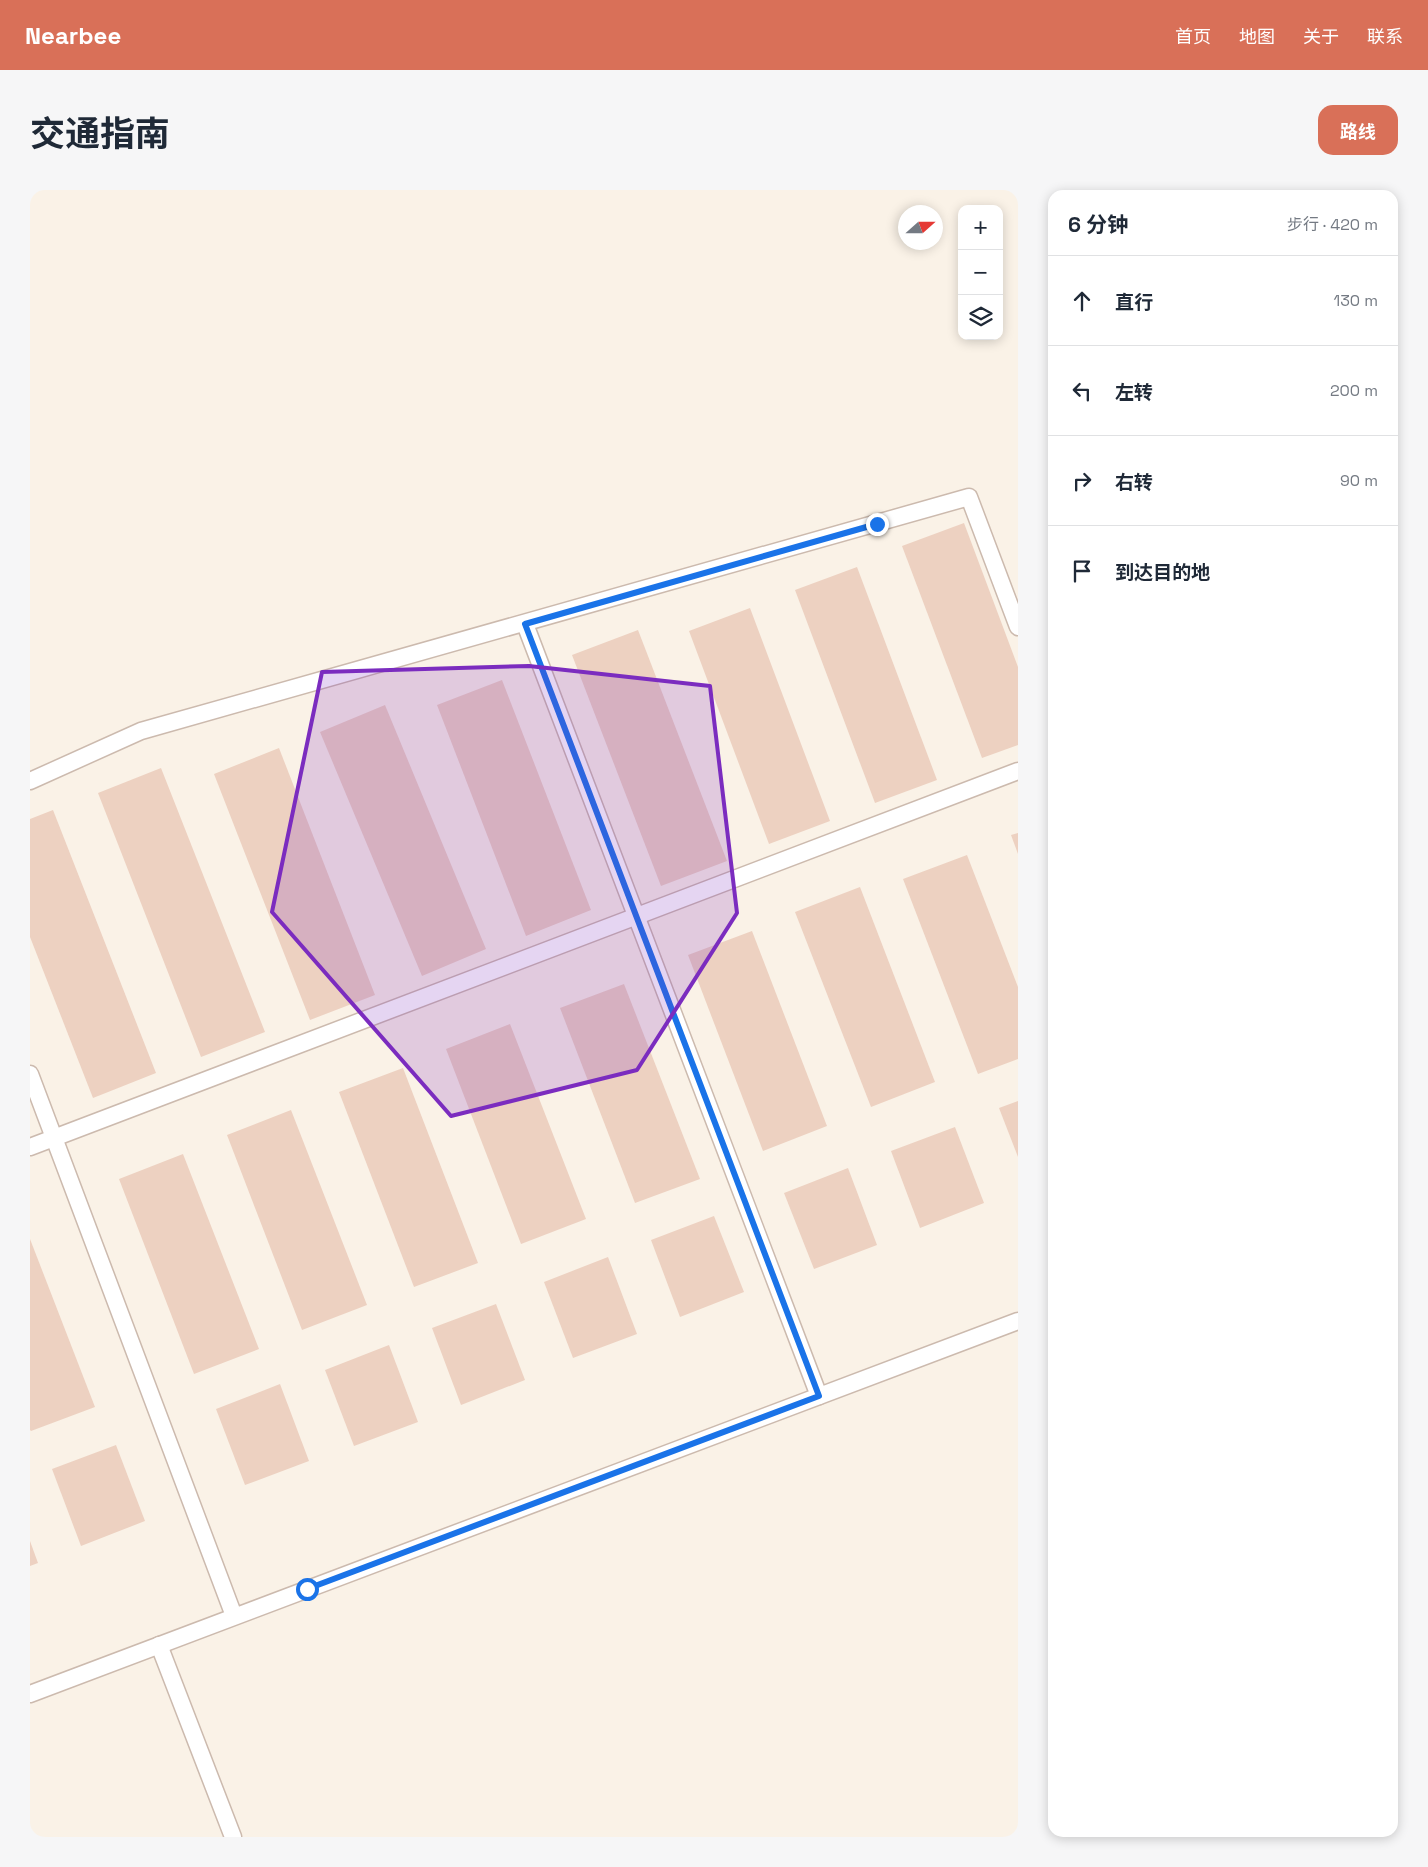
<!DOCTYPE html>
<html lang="zh">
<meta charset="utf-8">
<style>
:root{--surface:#fff;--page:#f6f6f7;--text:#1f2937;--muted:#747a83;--line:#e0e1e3;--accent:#d97058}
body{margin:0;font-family:"Space Grotesk","Noto Sans SC",sans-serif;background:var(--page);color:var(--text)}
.controls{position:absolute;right:15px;top:15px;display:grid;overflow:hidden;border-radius:10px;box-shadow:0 2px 12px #0003}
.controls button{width:45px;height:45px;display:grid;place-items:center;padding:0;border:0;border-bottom:1px solid var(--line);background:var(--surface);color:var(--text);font:25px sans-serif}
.compass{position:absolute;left:868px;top:15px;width:45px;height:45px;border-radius:50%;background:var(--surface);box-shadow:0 2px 12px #0003;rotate:69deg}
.stop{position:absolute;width:15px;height:15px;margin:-11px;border:4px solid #1a73e8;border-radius:50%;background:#fff}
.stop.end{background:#1a73e8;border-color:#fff;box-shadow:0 1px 5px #0008}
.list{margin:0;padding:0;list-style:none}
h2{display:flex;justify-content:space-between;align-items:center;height:65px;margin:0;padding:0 20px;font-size:21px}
h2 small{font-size:16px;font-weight:400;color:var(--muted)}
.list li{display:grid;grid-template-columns:32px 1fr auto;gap:15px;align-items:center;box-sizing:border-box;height:90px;padding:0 20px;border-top:1px solid var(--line)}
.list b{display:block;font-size:19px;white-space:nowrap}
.list em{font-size:16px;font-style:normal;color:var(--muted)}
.icon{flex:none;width:28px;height:28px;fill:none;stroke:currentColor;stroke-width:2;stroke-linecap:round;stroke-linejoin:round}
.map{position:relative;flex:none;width:988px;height:1647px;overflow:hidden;border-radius:15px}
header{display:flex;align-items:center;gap:30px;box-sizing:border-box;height:70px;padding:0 25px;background:var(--accent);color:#fff}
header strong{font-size:24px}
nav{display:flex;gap:28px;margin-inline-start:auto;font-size:18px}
.intro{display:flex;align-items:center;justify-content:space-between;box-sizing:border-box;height:120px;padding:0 30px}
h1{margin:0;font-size:35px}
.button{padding:12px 22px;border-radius:15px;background:var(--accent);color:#fff;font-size:18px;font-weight:700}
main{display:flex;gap:30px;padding:0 30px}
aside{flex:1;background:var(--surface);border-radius:15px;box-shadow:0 2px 12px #0003}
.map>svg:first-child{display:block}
</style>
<header>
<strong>Nearbee</strong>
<nav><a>首页</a><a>地图</a><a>关于</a><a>联系</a></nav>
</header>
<div class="intro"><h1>交通指南</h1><a class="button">路线</a></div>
<main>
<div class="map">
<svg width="988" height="1647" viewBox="0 0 988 1647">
<rect width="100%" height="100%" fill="#faf2e7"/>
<g fill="#edd1c1">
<path d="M934 333 988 477V555L952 568 872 356Z"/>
<path d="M827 377 907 590 845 613 765 400Z"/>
<path d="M720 418 800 631 739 654 659 441Z"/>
<path d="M608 440 697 671 631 696 542 465Z"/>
<path d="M472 490 561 720 496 746 407 515Z"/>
<path d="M355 515 456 759 392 786 290 542Z"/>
<path d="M249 558 345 805 280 830 184 584Z"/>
<path d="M131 578 235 842 171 867 68 603Z"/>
<path d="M23 620 126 883 63 908 0 747V629Z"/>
<path d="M988 643V664L981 645Z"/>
<path d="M937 665 988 797V869L948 884 873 689Z"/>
<path d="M830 697 905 892 841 917 765 722Z"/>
<path d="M722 741 797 936 733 961 658 765Z"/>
<path d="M594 794 670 989 605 1013 530 818Z"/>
<path d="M480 834 556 1029 491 1054 416 859Z"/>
<path d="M373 878 448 1073 384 1097 309 902Z"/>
<path d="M988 911V967L969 918Z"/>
<path d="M261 920 337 1115 272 1140 197 945Z"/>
<path d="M925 937 954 1013 890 1038 861 961Z"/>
<path d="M153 964 229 1159 164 1184 89 989Z"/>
<path d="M818 978 847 1055 784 1079 754 1003Z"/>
<path d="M684 1026 714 1102 650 1127 621 1050Z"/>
<path d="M0 1049 65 1217 1 1241 0 1240Z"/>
<path d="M578 1067 607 1144 543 1168 514 1092Z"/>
<path d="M466 1114 495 1190 431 1215 402 1138Z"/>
<path d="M359 1155 388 1232 324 1256 295 1180Z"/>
<path d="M250 1194 279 1271 215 1295 186 1219Z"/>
<path d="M86 1255 115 1331 51 1356 22 1279Z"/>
<path d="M0 1351 8 1373 0 1376Z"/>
</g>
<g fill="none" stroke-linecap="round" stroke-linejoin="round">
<defs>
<g id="lane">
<path d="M495 434 789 1206"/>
<path d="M0 591 111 541 939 307 988 437"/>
<path d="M0 884 204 1426"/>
<path d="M0 957 988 581"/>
<path d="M129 1455 203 1647"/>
<path d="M0 1504 988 1131"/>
</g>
</defs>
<use href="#lane" stroke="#ccbaae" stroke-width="19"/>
<use href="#lane" stroke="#fff" stroke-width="16"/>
</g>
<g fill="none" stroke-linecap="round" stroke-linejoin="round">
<path stroke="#1a73e8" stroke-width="6" d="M277 1399 789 1206 495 434 847 334"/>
</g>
<path fill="#7b2cbf" fill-opacity="0.2" stroke="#7b2cbf" stroke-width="4" stroke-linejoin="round" d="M499 476 680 496 707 723 607 880 421 926 242 722 292 482Z"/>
</svg>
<div class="controls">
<button>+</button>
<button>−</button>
<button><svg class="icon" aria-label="layers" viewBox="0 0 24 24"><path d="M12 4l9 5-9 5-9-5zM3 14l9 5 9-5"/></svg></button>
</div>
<svg class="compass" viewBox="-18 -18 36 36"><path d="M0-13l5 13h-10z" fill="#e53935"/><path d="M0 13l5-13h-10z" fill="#747a83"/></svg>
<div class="stop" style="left:277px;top:1399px"></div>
<div class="stop end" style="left:847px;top:334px"></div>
</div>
<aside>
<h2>6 分钟<small>步行 · 420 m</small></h2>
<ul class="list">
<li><svg class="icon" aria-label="ahead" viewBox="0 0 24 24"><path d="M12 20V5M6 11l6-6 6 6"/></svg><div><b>直行</b></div><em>130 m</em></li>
<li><svg class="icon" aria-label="left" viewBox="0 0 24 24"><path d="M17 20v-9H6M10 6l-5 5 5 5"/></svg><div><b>左转</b></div><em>200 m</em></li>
<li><svg class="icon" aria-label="right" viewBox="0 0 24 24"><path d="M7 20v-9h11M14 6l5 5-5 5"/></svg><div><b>右转</b></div><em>90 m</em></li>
<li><svg class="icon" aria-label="arrive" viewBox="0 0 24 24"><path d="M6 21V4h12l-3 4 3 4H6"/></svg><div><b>到达目的地</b></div></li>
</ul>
</aside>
</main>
